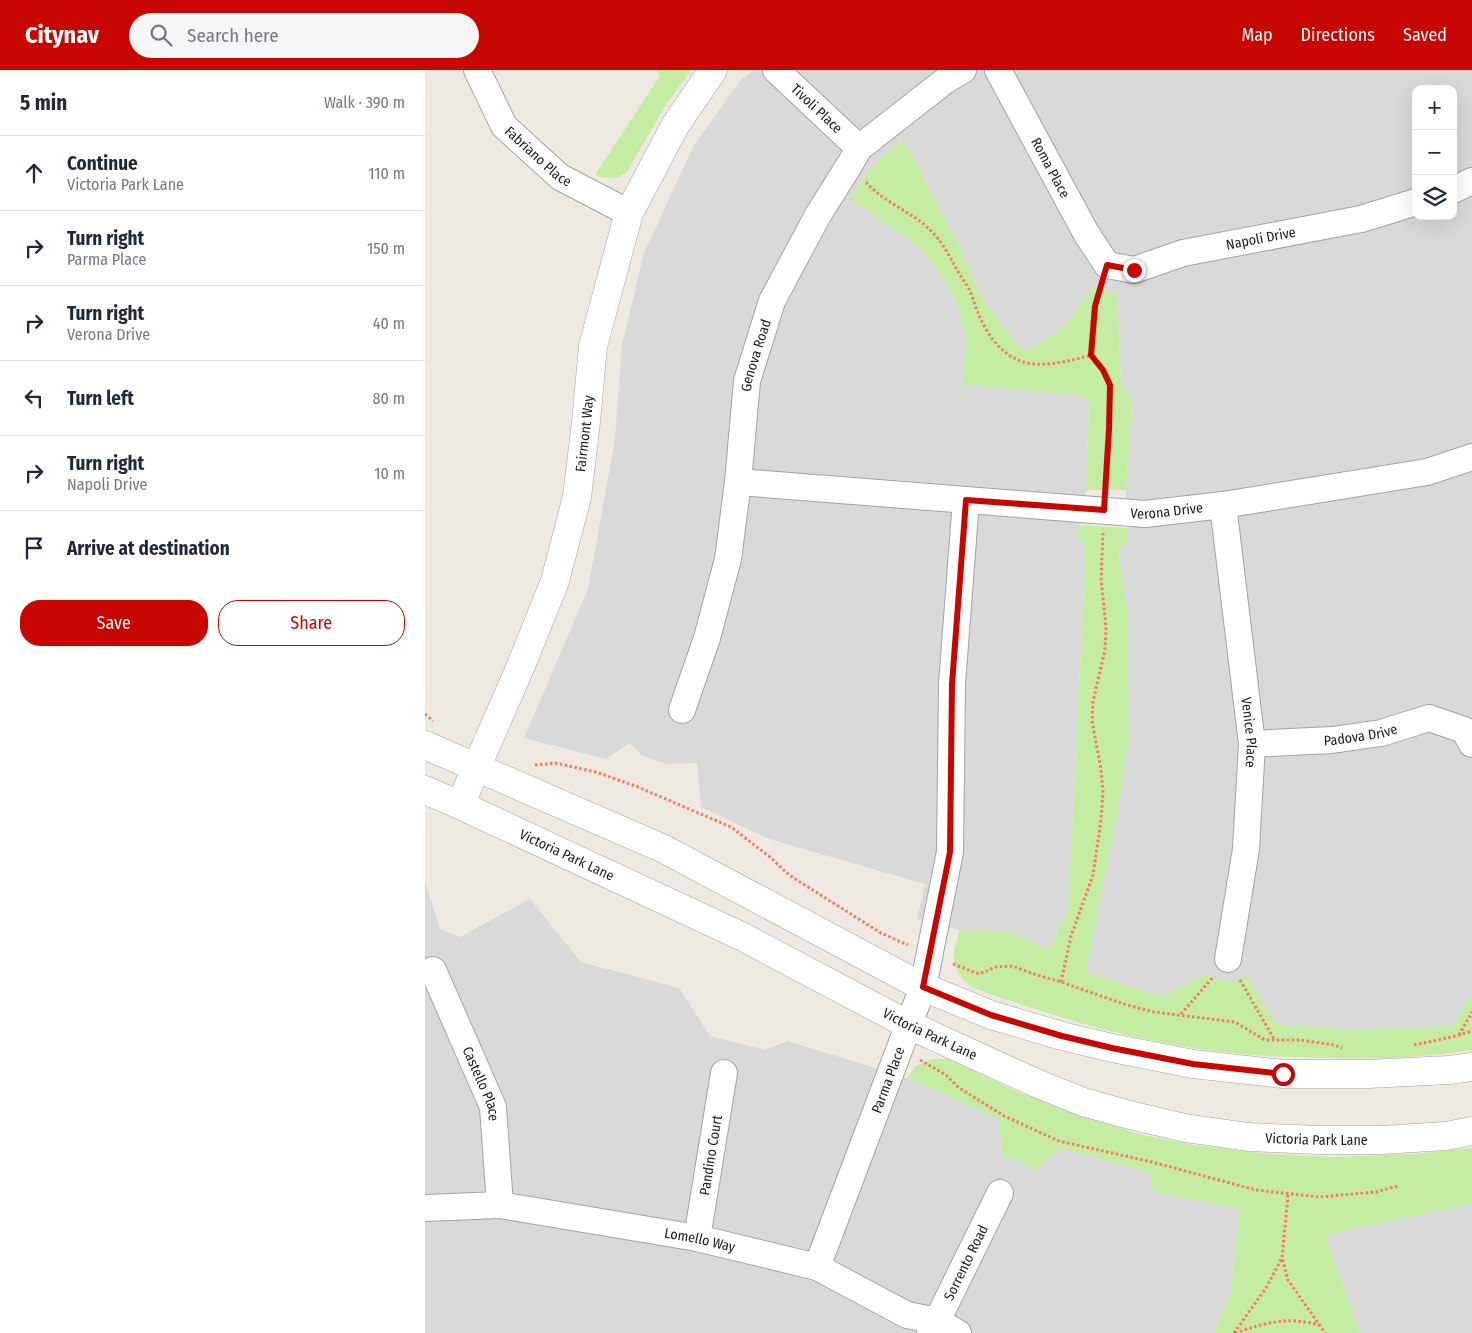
<!DOCTYPE html>
<meta charset="utf-8">
<style>
:root{--surface:#fff;--page:#f6f6f7;--text:#1f2937;--muted:#747a83;--line:#e0e1e3;--accent:#c80600}
body{margin:0;font-family:"Fira Sans Condensed",sans-serif;background:var(--page);color:var(--text)}
.controls{position:absolute;right:15px;top:15px;display:grid;overflow:hidden;border-radius:10px;box-shadow:0 5px 20px #0002}
.controls button{width:45px;height:45px;display:grid;place-items:center;padding:0;border:0;border-bottom:1px solid var(--line);background:var(--surface);color:var(--text);font:25px sans-serif}
.stop{position:absolute;width:15px;height:15px;margin:-11px;border:4px solid #c80600;border-radius:50%;background:#fff}
.stop.end{background:#c80600;border-color:#fff;box-shadow:0 1px 5px #0008}
.list{margin:0;padding:0;list-style:none}
h2{display:flex;justify-content:space-between;align-items:center;height:65px;margin:0;padding:0 20px;font-size:21px}
h2 small{font-size:16px;font-weight:400;color:var(--muted)}
.list li{display:grid;grid-template-columns:32px 1fr auto;gap:15px;align-items:center;box-sizing:border-box;height:75px;padding:0 20px;border-top:1px solid var(--line)}
.list b{display:block;font-size:19px;white-space:nowrap}
.list p{margin:0;font-size:16px;white-space:nowrap;color:var(--muted)}
.list em{font-size:16px;font-style:normal;color:var(--muted)}
.actions{display:flex;gap:10px;padding:15px 20px}
.actions a{flex:1;padding:11px 0;border:1px solid var(--accent);border-radius:20px;text-align:center;font-size:18px;color:var(--accent)}
.actions .main{background:var(--accent);color:#fff}
.icon{flex:none;width:28px;height:28px;fill:none;stroke:currentColor;stroke-width:2;stroke-linecap:round;stroke-linejoin:round}
.map{position:relative;flex:none;width:1047px;height:1263px;overflow:hidden}
header{display:flex;align-items:center;gap:30px;box-sizing:border-box;height:70px;padding:0 25px;background:var(--accent);color:#fff}
header strong{font-size:24px}
nav{display:flex;gap:28px;margin-inline-start:auto;font-size:18px}
.search{width:350px;height:45px;background:var(--page);display:flex;align-items:center;gap:12px;box-sizing:border-box;padding:0 18px;border-radius:28px;color:var(--muted);font-size:19px}
main{display:flex}
aside{flex:1;background:var(--surface)}
.map>svg:first-child{display:block}
</style>
<header>
<strong>Citynav</strong>
<div class="search"><svg class="icon" aria-label="search" viewBox="0 0 24 24"><circle cx="10" cy="10" r="6"/><path d="M15 15l6 6"/></svg>Search here</div>
<nav><a>Map</a><a>Directions</a><a>Saved</a></nav>
</header>
<main>
<aside>
<h2>5 min<small>Walk · 390 m</small></h2>
<ul class="list">
<li><svg class="icon" aria-label="ahead" viewBox="0 0 24 24"><path d="M12 20V5M6 11l6-6 6 6"/></svg><div><b>Continue</b><p>Victoria Park Lane</p></div><em>110 m</em></li>
<li><svg class="icon" aria-label="right" viewBox="0 0 24 24"><path d="M7 20v-9h11M14 6l5 5-5 5"/></svg><div><b>Turn right</b><p>Parma Place</p></div><em>150 m</em></li>
<li><svg class="icon" aria-label="right" viewBox="0 0 24 24"><path d="M7 20v-9h11M14 6l5 5-5 5"/></svg><div><b>Turn right</b><p>Verona Drive</p></div><em>40 m</em></li>
<li><svg class="icon" aria-label="left" viewBox="0 0 24 24"><path d="M17 20v-9H6M10 6l-5 5 5 5"/></svg><div><b>Turn left</b></div><em>80 m</em></li>
<li><svg class="icon" aria-label="right" viewBox="0 0 24 24"><path d="M7 20v-9h11M14 6l5 5-5 5"/></svg><div><b>Turn right</b><p>Napoli Drive</p></div><em>10 m</em></li>
<li><svg class="icon" aria-label="arrive" viewBox="0 0 24 24"><path d="M6 21V4h12l-3 4 3 4H6"/></svg><div><b>Arrive at destination</b></div></li>
</ul>
<div class="actions"><a class="main">Save</a><a>Share</a></div>
</aside>
<div class="map">
<svg width="1047" height="1263" viewBox="0 0 1047 1263">
<rect width="100%" height="100%" fill="#eeeae1"/>
<g fill="#dad9d9" fill-rule="evenodd">
<path d="M329 0H1047V924L1028 956 931 960 852 954 821 906 809 911H797L781 904 737 927 660 902 692 745 702 536 693 480 702 471 701 420 707 331 696 312 692 225 668 216 642 254 600 283 559 232 530 167 479 70 454 89 435 113 426 129 493 176 519 209 532 234 542 271 537 315 656 325 664 333 661 420 653 466 661 478 643 840 624 880 583 861 535 860 492 849 500 814 344 769 276 737 272 693 242 694 216 685 205 673 181 689 99 668 163 519 190 369 197 275 219 183 269 75 316 10ZM991 19H1028V146H991Z"/>
<path d="M0 812 15 859 35 867 105 829 156 892 254 918 285 966 340 980 363 971 482 1008 573 1048 578 1088 593 1090 608 1101 638 1078 728 1104 726 1121 815 1140 806 1221 789 1263H0Z"/>
<path d="M1047 1134V1263H935L900 1165Z"/>
</g>
<g fill="#c5eca3">
<path d="M233 0H266L240 36 202 102C190 110 184 109 170 105L235 6Z"/>
<path d="M479 70 530 167 559 232 600 283 642 254 668 216 692 225 696 312 707 331 701 420H661L664 333 656 325 537 315 542 271 532 234 519 209 493 176 425 129 435 113 454 89Z"/>
<path d="M654 455 703 458 702 471 693 480 702 536 704 668 692 745 661 902 737 927 781 904C798 912 804 913 821 906L852 954 931 960 1028 956 1047 924V980C991 989 934 990 878 987 861 987 845 986 828 985 753 979 679 962 607 938 591 932 552 922 540 912 538 910 536 906 534 903 524 887 530 877 535 860L583 861 624 880 643 840 661 478 653 466Z"/>
<path d="M506 989H523L593 1022 657 1046 717 1065 775 1076 847 1084 909 1087 987 1084 1047 1078V1134L900 1165 935 1263H789L806 1221 815 1140 726 1121 727 1104 638 1078 608 1101 593 1090 578 1088 573 1048 482 1008 490 997Z"/>
</g>
<g fill="none" stroke-linecap="round" stroke-linejoin="round">
<defs>
<g id="minor">
<path id="s1" d="M52 0 79 56 135 107 204 143"/>
<path id="s2" d="M351 0 434 78"/>
<path id="s3" d="M573 0 661 163 682 195 709 200 758 183 936 149 991 132"/>
<path d="M1028 120 1047 111"/>
<path id="s4" d="M313 412 720 444 798 435 1002 402 1047 387"/>
<path id="s5" d="M798 435 827 674 821 779 803 889"/>
<path id="s6" d="M257 640 282 568 303 489 313 412 322 311 347 231 393 145 425 94 434 78 521 10 538 0"/>
<path id="s7" d="M827 674 907 670 956 663 1004 648 1039 660 1047 674"/>
<path id="s8" d="M8 900 68 1037 75 1135"/>
<path id="s9" d="M0 1138 75 1135 272 1168 392 1197 482 1245 512 1251 533 1263"/>
<path id="s10" d="M272 1168 299 1003"/>
<path id="s11" d="M392 1197 498 917 525 782 527 614 541 430"/>
<path id="s12" d="M505 1263 512 1251 575 1123"/>
</g>
<g id="tertiary">
<path d="M0 675 239 779 498 917 566 945 637 966 687 978 768 994 858 1004H942L1024 1000 1047 997"/>
<path id="s13" d="M0 720 35 735 316 866 484 955 611 1013 658 1032 705 1045 760 1058 823 1067 895 1070H957L1021 1066 1047 1061"/>
<path id="s14" d="M35 735 95 598 130 511 152 427 161 352 168 276 204 143 251 54 288 0"/>
</g>
</defs>
<use href="#minor" stroke="#a3a3a3" stroke-width="28"/>
<use href="#tertiary" stroke="#a3a3a3" stroke-width="29"/>
<g stroke="#ff7661" stroke-width="3" stroke-dasharray="2.5 2.5" stroke-linecap="butt">
<path d="M441 112C460 134 489 142 508 163 518 173 524 186 531 198 535 206 541 213 545 221 548 228 550 236 553 243 560 260 573 281 591 289 611 300 645 291 666 285"/>
<path d="M675 217 670 236 666 285 678 300 685 315 684 359 681 417"/>
<path d="M0 644 8 651"/>
<path d="M110 695 130 693 171 702 213 717 306 757 345 787 364 805 456 863 483 875"/>
<path d="M528 894 554 904 571 897 588 896 606 903 636 912 702 935 729 942 810 952 840 970H875L909 975 917 978"/>
<path d="M815 910 849 969"/>
<path d="M636 912 646 866 668 805 676 750 678 722 676 699 667 651 668 631 680 580 681 557 676 509 678 463"/>
<path d="M756 944 789 906"/>
<path d="M1034 965 1047 942"/>
<path d="M989 975 1027 967 1047 961"/>
<path d="M495 990 521 1005 533 1017 579 1046 634 1071 727 1092 831 1120 894 1127 951 1122 973 1116"/>
<path d="M863 1125 857 1188 863 1210 900 1263"/>
<path d="M809 1263 841 1218 857 1188"/>
<path d="M810 1263C839 1253 863 1246 894 1255"/>
</g>
<use href="#minor" stroke="#fff" stroke-width="26"/>
<use href="#tertiary" stroke="#fff" stroke-width="28"/>
</g>
<g fill="none" stroke-linecap="round" stroke-linejoin="round">
<path stroke="#c80600" stroke-width="6" d="M709 200 682 195 670 236 666 285 678 300 685 315 684 359 679 440 541 430 527 614 525 782 498 917 566 945 637 966 687 978 768 994 858 1004"/>
</g>
<g text-anchor="middle" stroke-width="5" stroke-linejoin="round" paint-order="stroke">
<g font-size="14" fill="#1c1c1c" stroke="#fff">
<text dy="5" stroke="none"><textPath href="#s2" startOffset="56">Tivoli Place</textPath></text>
<text dy="5" stroke="none"><textPath href="#s1" startOffset="108">Fabriano Place</textPath></text>
<text dy="5" stroke="none"><textPath href="#s3" startOffset="111">Roma Place</textPath></text>
<text dy="5" stroke="none"><textPath href="#s3" startOffset="382">Napoli Drive</textPath></text>
<text dy="5" stroke="none"><textPath href="#s6" startOffset="364">Genova Road</textPath></text>
<text dy="5" stroke="none"><textPath href="#s14" startOffset="394">Fairmont Way</textPath></text>
<text dy="5" stroke="none"><textPath href="#s4" startOffset="430">Verona Drive</textPath></text>
<text dy="5" stroke="none"><textPath href="#s5" startOffset="229">Venice Place</textPath></text>
<text dy="5" stroke="none"><textPath href="#s7" startOffset="109">Padova Drive</textPath></text>
<text dy="5" stroke="none"><textPath href="#s13" startOffset="156">Victoria Park Lane</textPath></text>
<text dy="5" stroke="none"><textPath href="#s13" startOffset="561">Victoria Park Lane</textPath></text>
<text dy="5" stroke="none"><textPath href="#s11" startOffset="200">Parma Place</textPath></text>
<text dy="5" stroke="none"><textPath href="#s8" startOffset="124">Castello Place</textPath></text>
<text dy="5" stroke="none"><textPath href="#s13" startOffset="966">Victoria Park Lane</textPath></text>
<text dy="5" stroke="none"><textPath href="#s10" startOffset="84">Pandino Court</textPath></text>
<text dy="5" stroke="none"><textPath href="#s9" startOffset="278">Lomello Way</textPath></text>
<text dy="5" stroke="none"><textPath href="#s12" startOffset="79">Sorrento Road</textPath></text>
</g>
</g>
</svg>
<div class="controls">
<button>+</button>
<button>−</button>
<button><svg class="icon" aria-label="layers" viewBox="0 0 24 24"><path d="M12 4l9 5-9 5-9-5zM3 14l9 5 9-5"/></svg></button>
</div>
<div class="stop" style="left:858px;top:1004px"></div>
<div class="stop end" style="left:709px;top:200px"></div>
</div>
</main>
